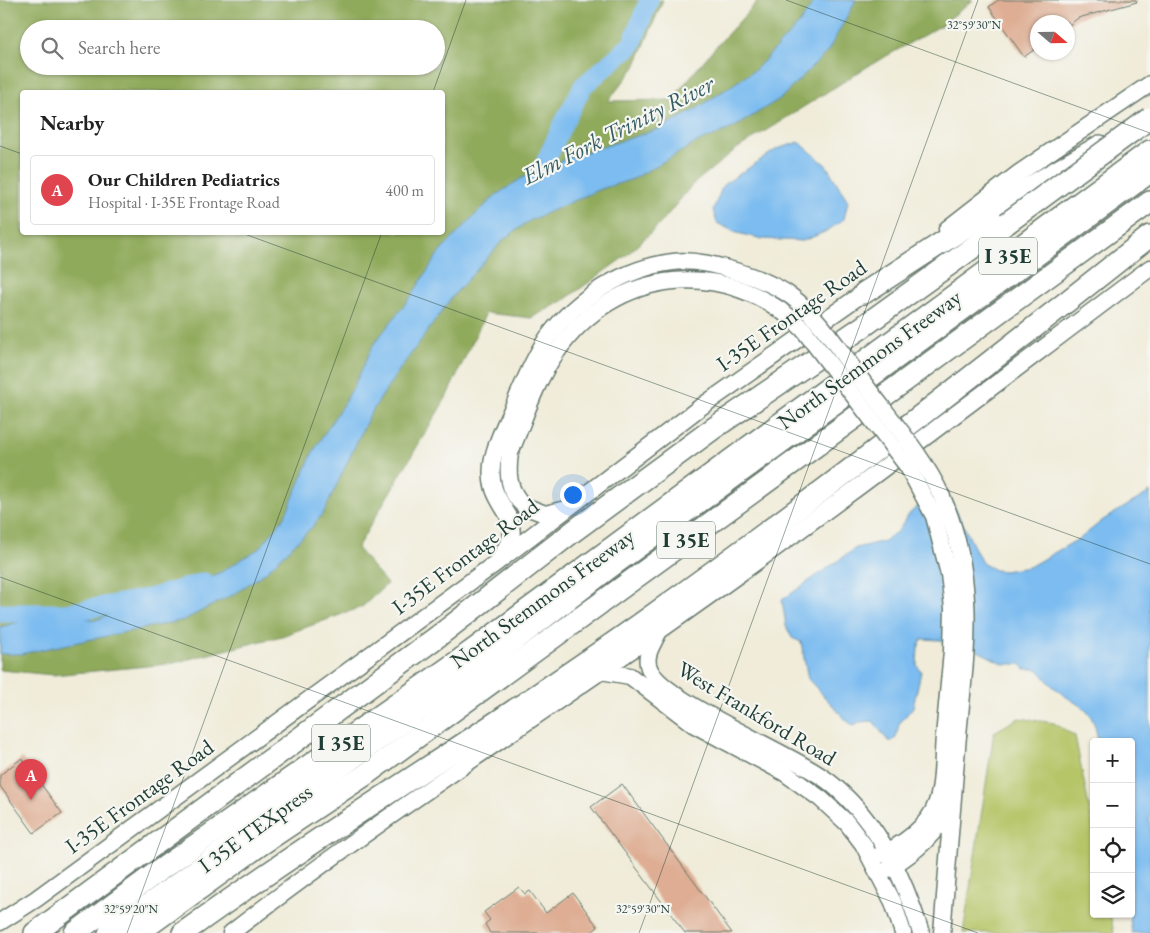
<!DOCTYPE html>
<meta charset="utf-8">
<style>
:root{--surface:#fff;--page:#f2f2f2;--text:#222;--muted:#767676;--line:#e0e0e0;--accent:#0b8043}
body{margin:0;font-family:"EB Garamond",serif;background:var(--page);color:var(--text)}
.controls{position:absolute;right:15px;bottom:15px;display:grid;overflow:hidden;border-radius:5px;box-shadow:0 1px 4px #0004}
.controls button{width:45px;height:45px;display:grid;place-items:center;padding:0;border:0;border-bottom:1px solid var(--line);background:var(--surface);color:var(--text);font:25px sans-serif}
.compass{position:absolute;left:1030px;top:15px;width:45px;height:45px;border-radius:50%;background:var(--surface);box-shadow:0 1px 4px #0004;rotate:110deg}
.you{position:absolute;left:572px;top:494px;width:18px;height:18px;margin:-12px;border:4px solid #fff;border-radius:50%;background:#1a73e8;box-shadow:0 0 0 8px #1a73e833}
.badge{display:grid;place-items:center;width:32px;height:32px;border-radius:50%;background:var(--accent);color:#fff;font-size:16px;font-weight:700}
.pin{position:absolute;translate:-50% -41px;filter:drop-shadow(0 1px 2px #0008)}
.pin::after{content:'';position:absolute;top:26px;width:18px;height:15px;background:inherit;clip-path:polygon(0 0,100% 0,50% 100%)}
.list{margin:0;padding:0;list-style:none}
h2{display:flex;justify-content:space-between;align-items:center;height:65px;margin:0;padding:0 20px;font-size:21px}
h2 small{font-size:16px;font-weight:400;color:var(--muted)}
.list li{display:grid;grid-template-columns:32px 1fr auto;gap:15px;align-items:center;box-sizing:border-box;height:70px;margin:0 10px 10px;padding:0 10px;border:1px solid var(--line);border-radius:5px}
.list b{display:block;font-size:19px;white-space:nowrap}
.list p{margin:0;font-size:16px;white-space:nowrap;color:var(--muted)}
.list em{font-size:16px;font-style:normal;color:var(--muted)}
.icon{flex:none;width:28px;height:28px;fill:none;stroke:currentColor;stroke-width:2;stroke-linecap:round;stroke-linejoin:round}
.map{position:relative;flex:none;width:1150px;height:933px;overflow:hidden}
.search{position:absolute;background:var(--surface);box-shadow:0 1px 4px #0004;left:20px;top:20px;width:425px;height:55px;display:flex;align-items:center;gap:12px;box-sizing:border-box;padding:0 18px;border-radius:28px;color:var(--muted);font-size:19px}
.panel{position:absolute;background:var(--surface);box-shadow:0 1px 4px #0004;left:20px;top:90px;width:425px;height:145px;border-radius:5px}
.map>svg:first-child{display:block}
</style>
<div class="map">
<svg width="1150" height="933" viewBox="0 0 1150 933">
<rect width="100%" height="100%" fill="#f6f6f2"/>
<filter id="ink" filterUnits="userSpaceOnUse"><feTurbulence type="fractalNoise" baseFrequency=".02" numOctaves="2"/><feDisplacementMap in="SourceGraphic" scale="10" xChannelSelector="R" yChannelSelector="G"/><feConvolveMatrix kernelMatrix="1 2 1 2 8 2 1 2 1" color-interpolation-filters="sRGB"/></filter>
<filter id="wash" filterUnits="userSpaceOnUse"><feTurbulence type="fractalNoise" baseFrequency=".0096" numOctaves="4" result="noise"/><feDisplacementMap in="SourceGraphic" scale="20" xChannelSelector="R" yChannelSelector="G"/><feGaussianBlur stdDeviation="1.12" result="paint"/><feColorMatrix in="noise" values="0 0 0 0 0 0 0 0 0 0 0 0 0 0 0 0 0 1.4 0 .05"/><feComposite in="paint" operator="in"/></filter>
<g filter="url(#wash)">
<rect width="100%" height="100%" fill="#f0ecd9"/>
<path fill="#b6c568" stroke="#6a814e" d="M1019 718 1054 723 1075 736 1094 832V914H1110L1114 933H963L994 732Z"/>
<path fill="#90aa5c" stroke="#587448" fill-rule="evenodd" d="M0 0H663L635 67 608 101 671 100 712 51 759 0H973L942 25 867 67 735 150 692 185 661 223 627 255 563 301 531 318 486 313 446 398 357 548 387 584 362 607 282 636 169 664 53 675 0 670ZM29 29H436V66H29ZM22 92H442V232H22Z"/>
<g fill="#7cbcf0" stroke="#4e7c92">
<path d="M815 0H856L828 51 781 98 733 128 696 143 633 179 598 190 529 221 504 239 453 296 395 376 369 416 324 512 313 526 267 571 236 593 184 620 21 654H0V627L30 619 50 611 96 620 127 606 141 604 175 592 221 572 260 548 285 516 313 452 353 388 373 345 412 295 438 254 473 217 496 195 522 178 567 158 659 129 693 111 755 70 799 24Z"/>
<path d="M799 142 826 165 848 201 844 219 827 231 803 241 763 239 737 233 717 223 713 210 723 185 777 149Z"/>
<path d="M1150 492V933H1132L1129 914H1131V742H1098C1093 704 1081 710 1056 689 1048 683 1044 675 1037 669H1025L1020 664H1004L972 648 940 640 922 639 918 648 917 665 921 672 913 707 899 724 896 738 892 741H888L873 721 859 722 854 726 846 720 808 679 801 642 792 638 786 626 782 600 856 548 884 541 898 531 910 513 922 503 949 496 982 563 995 570 1004 571 1029 567 1082 537 1103 520Z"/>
</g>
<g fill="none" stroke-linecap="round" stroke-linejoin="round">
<g stroke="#7cbcf0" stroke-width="19">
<path d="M532 191 563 124 583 86 632 44 649 0"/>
<path d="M0 613H65L153 597 204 582"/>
</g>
</g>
<g id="blocks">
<g fill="#dead93">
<path d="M998 0H1136L1137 2 1078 18 1068 26V22H1038V47L1024 57 989 7Z"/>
<path d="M22 758 62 813 34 833 0 786V775Z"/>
<path d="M622 784 732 933H685L591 807Z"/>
<path d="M519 887 525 894 530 891 546 913 573 893 598 927 590 933H490L485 924 490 920 484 912Z"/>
</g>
</g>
</g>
<g filter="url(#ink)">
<use href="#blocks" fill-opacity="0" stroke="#687a6e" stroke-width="1"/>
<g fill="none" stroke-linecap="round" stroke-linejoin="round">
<defs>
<g id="secondary">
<path d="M947 229 1019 173 1150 84"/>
<path d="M524 506 545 514 562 510"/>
<path d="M501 556C512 538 515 535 508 515"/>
<path d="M658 633C653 644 644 655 649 668 661 702 798 755 833 785 879 824 904 877 921 933"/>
<path d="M601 671 630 676 693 724 785 773 821 799 847 823 863 844 893 902 903 933"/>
<path d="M878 856C901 846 929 827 937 802 944 783 942 757 944 737"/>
<path d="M888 869C915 852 938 834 950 803"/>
<path d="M0 922 36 899 496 563 698 409 872 287"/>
<path d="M231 933C369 826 516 731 659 631 826 514 987 390 1150 268"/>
<path d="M942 933 958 735"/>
</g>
<g id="highway">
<path d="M864 293 1000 205 1100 146"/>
<path d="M35 933 441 634 575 530 714 428 861 328 1007 223"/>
<path d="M75 933 157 872 461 659 1150 151"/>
<path d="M109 933 486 662 609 568 1150 172"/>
<path d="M138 933 260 845 365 775 1150 202"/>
<path d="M183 933C335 823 497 727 650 617 821 495 986 366 1150 236"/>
</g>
</defs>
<use href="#secondary" stroke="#687a6e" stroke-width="19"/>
<use href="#highway" stroke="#687a6e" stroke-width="24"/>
<use href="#secondary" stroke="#fff" stroke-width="16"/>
<use href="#highway" stroke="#fff" stroke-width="21"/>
<defs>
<g id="secondary-bridge">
<path d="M524 506C508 491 507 474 510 453 524 420 535 382 556 353 615 266 728 256 803 329L908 467 934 516 949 574 953 608 952 651 944 737"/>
<path d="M508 515C503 507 497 498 494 489 484 459 506 425 517 398 526 378 535 355 548 337 577 298 624 268 673 262 693 259 716 265 735 271 755 277 775 284 792 297 821 319 841 353 863 382 890 419 923 455 942 497 978 579 966 651 958 735"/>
</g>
<path id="highway-bridge" d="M1007 223 1150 118"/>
</defs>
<use href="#secondary-bridge" stroke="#687a6e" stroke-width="19" stroke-linecap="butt"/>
<use href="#highway-bridge" stroke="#687a6e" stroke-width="24" stroke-linecap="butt"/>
<use href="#secondary-bridge" stroke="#fff" stroke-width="16"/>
<use href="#highway-bridge" stroke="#fff" stroke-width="21"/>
</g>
</g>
<path fill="none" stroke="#1f3d34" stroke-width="1" stroke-opacity="0.45" d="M786 0 1150 133M433 92 466 0M0 146 22 154M239 232 1150 564M0 577 978 933M127 933 382 232M639 933 978 0"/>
<g text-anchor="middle" stroke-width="4.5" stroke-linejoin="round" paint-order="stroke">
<g fill="#f6f6f2" stroke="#60746d" stroke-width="1">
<rect x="979" y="237.5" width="58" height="37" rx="4"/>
<rect x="657" y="521.5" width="58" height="37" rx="4"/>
<rect x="312" y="724.5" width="58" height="37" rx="4"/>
</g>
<g font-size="21" font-weight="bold" fill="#1f3d34">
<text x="1008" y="263">I 35E</text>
<text x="686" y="547">I 35E</text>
<text x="341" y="750">I 35E</text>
</g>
<g font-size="22" fill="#1f3d34" stroke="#f6f6f2">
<text transform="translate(791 315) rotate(-35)" y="8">I-35E Frontage Road</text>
<text transform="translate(869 359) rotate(-36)" y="8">North Stemmons Freeway</text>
<text transform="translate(465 556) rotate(-37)" y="8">I-35E Frontage Road</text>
<text transform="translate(542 598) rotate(-36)" y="8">North Stemmons Freeway</text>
<text transform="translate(757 713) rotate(31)" y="8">West Frankford Road</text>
<text transform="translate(139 796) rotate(-36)" y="8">I-35E Frontage Road</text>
<text transform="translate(255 828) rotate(-36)" y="8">I 35E TEXpress</text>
</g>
<g font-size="24" font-style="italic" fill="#365d63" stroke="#f6f6f2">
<text transform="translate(618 130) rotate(-27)" y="8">Elm Fork Trinity River</text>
</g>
</g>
<g font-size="12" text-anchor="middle" fill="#1f3d34" stroke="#f6f6f2" stroke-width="4.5" stroke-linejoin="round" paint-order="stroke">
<text x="974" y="29">32°59'30"N</text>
<text x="131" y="913">32°59'20"N</text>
<text x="643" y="913">32°59'30"N</text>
</g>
</svg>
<div class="controls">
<button>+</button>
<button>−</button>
<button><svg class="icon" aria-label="locate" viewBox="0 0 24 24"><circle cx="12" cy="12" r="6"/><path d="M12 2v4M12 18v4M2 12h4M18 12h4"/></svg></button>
<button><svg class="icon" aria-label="layers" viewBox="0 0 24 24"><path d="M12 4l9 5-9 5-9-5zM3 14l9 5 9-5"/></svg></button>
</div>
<svg class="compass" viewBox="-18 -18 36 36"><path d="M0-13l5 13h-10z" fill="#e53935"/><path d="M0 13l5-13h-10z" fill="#767676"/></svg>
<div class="you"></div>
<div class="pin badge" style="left:31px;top:800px;background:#e0444e">A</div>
<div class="search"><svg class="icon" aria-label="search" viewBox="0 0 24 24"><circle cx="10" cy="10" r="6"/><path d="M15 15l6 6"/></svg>Search here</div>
<section class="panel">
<h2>Nearby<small></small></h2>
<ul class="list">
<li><span class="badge" style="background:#e0444e">A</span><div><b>Our Children Pediatrics</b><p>Hospital · I-35E Frontage Road</p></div><em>400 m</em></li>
</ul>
</section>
</div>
